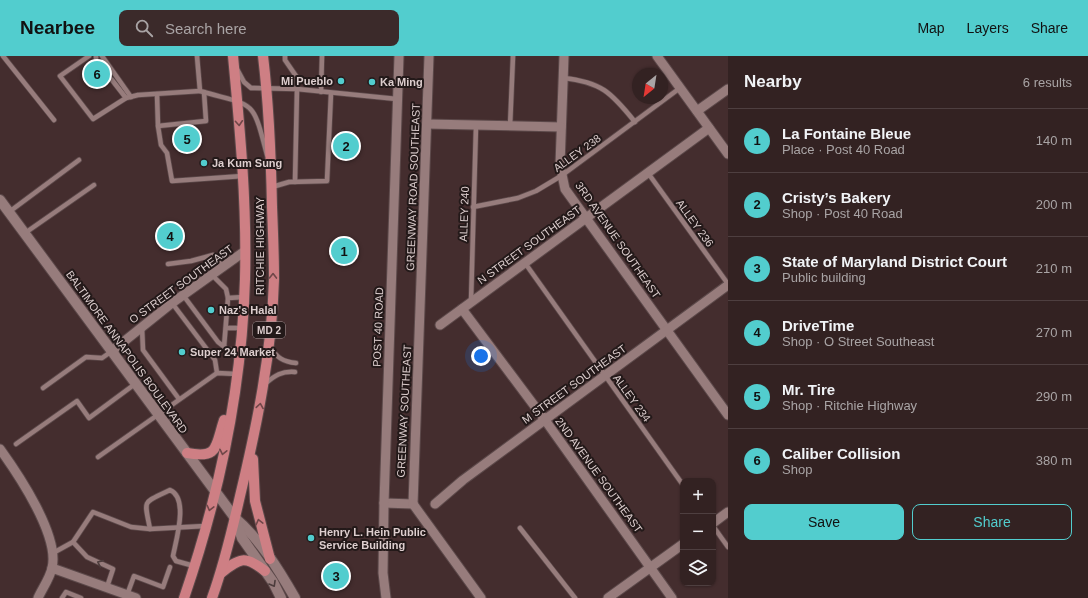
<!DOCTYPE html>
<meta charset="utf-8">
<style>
:root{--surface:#322;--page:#3b2a2a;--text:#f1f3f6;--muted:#a9a4a5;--line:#4e3f40;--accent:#52cdce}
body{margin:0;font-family:Arial,sans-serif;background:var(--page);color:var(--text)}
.controls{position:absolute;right:12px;bottom:12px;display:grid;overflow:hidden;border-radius:8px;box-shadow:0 1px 3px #0004}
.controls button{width:36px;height:36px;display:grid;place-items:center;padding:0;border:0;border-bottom:1px solid var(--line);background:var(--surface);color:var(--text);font:20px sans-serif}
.compass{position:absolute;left:632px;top:12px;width:36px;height:36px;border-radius:50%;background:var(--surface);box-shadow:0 1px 3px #0004;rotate:210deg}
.you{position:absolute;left:481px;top:300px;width:14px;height:14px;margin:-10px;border:3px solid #fff;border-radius:50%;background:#1a73e8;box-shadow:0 0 0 6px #1a73e833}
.badge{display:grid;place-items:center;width:26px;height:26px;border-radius:50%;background:var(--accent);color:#111;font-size:13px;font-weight:700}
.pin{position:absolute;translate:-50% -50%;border:2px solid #fff;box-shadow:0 1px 4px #0006}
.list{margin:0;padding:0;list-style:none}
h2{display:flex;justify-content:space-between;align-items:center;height:52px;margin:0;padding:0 16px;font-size:17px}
h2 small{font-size:13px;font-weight:400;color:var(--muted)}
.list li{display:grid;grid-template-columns:26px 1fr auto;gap:12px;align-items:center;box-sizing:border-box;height:64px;padding:0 16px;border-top:1px solid var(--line)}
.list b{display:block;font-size:15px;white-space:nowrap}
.list p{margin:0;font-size:13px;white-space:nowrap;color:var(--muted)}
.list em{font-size:13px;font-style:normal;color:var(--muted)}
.actions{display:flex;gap:8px;padding:12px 16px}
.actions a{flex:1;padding:9px 0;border:1px solid var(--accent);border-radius:8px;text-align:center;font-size:14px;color:var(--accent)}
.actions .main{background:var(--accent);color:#111}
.icon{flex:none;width:22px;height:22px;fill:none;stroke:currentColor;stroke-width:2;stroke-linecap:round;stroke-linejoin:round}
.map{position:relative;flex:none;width:728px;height:542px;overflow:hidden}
header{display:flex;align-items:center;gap:24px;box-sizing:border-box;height:56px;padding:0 20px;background:var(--accent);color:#111}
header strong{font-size:19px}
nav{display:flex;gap:22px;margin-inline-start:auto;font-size:14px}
.search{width:280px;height:36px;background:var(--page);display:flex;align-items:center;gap:10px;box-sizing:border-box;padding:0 14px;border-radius:8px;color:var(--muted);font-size:15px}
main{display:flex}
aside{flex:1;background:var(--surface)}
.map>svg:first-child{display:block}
</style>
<header>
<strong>Nearbee</strong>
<div class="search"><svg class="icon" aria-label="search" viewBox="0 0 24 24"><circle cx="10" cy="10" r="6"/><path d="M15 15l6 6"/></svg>Search here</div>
<nav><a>Map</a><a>Layers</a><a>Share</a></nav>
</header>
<main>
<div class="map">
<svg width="728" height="542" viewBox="0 0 728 542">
<rect width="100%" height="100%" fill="#442d2e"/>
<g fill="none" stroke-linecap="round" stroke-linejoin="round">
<defs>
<g id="lane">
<path d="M3 0 54 64"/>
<path d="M89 0 60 20 93 63 126 42 138 39 200 35"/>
<path d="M102 0 131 41"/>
<path d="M197 0 200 35C255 51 252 41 267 99"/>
<path d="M285 0V4L296 20 297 33 295 126"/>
<path d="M96 2V0"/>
<path d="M237 13 244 26 251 32 297 33 397 43"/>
<path d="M563 22C601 26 611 36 635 66"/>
<path d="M112 24 126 42"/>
<path d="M321 36 322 0"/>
<path d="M157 38 158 70 206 65 204 36"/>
<path d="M158 70 161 89 167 97 172 125 243 120"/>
<path d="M510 71 513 0"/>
<path d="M648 117 728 228"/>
<path d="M272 131 289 126 327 125 331 37"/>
<path d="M473 151 518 142 536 135 561 120 680 32"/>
<path d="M9 156 79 104"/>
<path d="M25 177 94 129"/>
<path d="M525 207 683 429"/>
<path d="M168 208 191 205 213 199 216 200 222 211"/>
<path d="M212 219 226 233 228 242"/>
<path d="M183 239 218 286 227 293 240 295"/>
<path d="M471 246 476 70"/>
<path d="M172 247 215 304 217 317"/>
<path d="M228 255H243"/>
<path d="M142 271 143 294 179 343"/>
<path d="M226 272H242"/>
<path d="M224 291 228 242 244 241"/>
<path d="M271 291C276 302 284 306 296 307"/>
<path d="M265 328C275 319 282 315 295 316"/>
<path d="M43 332 86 301 102 302 112 295"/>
<path d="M16 388 77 345 89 362 135 328"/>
<path d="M98 401 217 317 237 318"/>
<path d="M713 470 728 491"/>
<path d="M520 472 575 542"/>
<path d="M150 473C144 442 142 448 170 434 189 442 176 484 173 500L176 505 194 510"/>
<path d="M73 486 87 501 113 513 107 531"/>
<path d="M53 497 73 486 93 456 131 471 150 473 205 470"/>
<path d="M127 539 134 520 163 531 170 511"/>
<path d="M62 542 66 536 81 542"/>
</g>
<g id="street">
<path d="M564 0 560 109 565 133 728 359"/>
<path d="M657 0 728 98"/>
<path d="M697 55 728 33"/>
<path d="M427 68 561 71"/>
<path d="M462 253 545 364 672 542"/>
<path d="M440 269 709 72"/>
<path d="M112 295 172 247 245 195"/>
<path d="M0 393C18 418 60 480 52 512 50 522 42 533 38 542"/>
<path d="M384 447 413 448"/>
<path d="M413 448 429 0"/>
<path d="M413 448 481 542"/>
<path d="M435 448 463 424 728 229"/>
<path d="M713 467 728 456"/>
<path d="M52 512 136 542"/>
<path d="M386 542 383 517 384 447 399 0"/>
<path d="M608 542 683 488"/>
</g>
<g id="secondary">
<path d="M0 144 235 462C260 483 279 514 295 542"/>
<path d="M235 462 242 482 273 526 281 542"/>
</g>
<g id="primary">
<path d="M187 397C219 403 215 391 224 364"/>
<path d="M253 403 255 445 270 503"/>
<path d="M221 517C240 502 245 499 265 515"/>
<path d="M184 542C219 440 242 331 245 223 247 148 240 74 233 0"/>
<path d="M212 542C224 509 232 475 240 440 257 369 272 296 274 223 274 199 273 175 272 151 271 100 269 50 263 0"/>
</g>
</defs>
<use href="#lane" stroke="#5c494a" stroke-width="6"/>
<use href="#street" stroke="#5c494a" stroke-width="11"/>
<use href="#secondary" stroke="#5c494a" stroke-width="12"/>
<use href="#primary" stroke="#5c494a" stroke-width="12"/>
<use href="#lane" stroke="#977c7c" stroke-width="4.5"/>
<use href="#street" stroke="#977c7c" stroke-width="9"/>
<use href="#secondary" stroke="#977c7c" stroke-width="10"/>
<use href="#primary" stroke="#ce7f84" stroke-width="10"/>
</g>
<defs><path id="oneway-chevron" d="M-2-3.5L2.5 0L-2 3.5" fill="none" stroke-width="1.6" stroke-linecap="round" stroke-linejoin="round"/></defs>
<g stroke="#704749">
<use href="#oneway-chevron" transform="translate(239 67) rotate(86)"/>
<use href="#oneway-chevron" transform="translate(273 220) rotate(-89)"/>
<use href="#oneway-chevron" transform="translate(260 350) rotate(-81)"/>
<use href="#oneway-chevron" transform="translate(223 396) rotate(102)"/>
<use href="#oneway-chevron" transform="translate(210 452) rotate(104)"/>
<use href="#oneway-chevron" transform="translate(259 466) rotate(-104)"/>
</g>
<g stroke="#4c3c3c">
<use href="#oneway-chevron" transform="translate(100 507) rotate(-156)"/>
<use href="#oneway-chevron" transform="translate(273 528) rotate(60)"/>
</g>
<g fill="#52cdce" stroke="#231919" stroke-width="1.5">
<circle cx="341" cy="25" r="4"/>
<circle cx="372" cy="26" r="4"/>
<circle cx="204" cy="107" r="4"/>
<circle cx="211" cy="254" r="4"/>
<circle cx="182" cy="296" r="4"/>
<circle cx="311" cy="482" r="4"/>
</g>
<g text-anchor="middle" stroke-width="4" stroke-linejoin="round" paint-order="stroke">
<rect fill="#231919" stroke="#a59898" stroke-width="1" x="253" y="266" width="32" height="16" rx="3"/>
<g font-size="10" font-weight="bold" fill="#ddcece">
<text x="269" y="278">MD 2</text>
</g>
<g font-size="11" font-weight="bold" fill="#ddcece" stroke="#231919" text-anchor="start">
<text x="333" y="29" text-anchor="end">Mi Pueblo</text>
<text x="380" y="30">Ka Ming</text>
<text x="212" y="111">Ja Kum Sung</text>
<text x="219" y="258">Naz's Halal</text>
<text x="190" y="300">Super 24 Market</text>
<text x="319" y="480">Henry L. Hein Public<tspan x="319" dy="13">Service Building</tspan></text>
</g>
<g font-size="11" fill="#ddcece" stroke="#231919">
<text transform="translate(577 97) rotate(-36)" y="4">ALLEY 238</text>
<text transform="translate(413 131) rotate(-88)" y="4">GREENWAY ROAD SOUTHEAST</text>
<text transform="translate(464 158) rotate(-88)" y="4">ALLEY 240</text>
<text transform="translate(695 167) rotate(54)" y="4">ALLEY 236</text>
<text transform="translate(618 184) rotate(55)" y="4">3RD AVENUE SOUTHEAST</text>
<text transform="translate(529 189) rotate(-36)" y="4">N STREET SOUTHEAST</text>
<text transform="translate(260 190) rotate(-90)" y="4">RITCHIE HIGHWAY</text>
<text transform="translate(181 228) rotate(-36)" y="4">O STREET SOUTHEAST</text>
<text transform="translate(378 271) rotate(-88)" y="4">POST 40 ROAD</text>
<text transform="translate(127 296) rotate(54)" y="4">BALTIMORE ANNAPOLIS BOULEVARD</text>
<text transform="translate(574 328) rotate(-36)" y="4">M STREET SOUTHEAST</text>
<text transform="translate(632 342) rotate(54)" y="4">ALLEY 234</text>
<text transform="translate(404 355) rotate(-87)" y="4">GREENWAY SOUTHEAST</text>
<text transform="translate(599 419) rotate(54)" y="4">2ND AVENUE SOUTHEAST</text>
</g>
</g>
</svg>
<div class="controls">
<button>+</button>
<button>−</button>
<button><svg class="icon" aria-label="layers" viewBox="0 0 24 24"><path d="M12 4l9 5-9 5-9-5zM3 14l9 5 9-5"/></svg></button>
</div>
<svg class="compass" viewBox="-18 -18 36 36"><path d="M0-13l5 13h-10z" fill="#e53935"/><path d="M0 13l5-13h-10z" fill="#a9a4a5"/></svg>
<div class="you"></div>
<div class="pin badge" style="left:344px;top:195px">1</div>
<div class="pin badge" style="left:346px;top:90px">2</div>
<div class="pin badge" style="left:336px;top:520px">3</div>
<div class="pin badge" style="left:170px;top:180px">4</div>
<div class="pin badge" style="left:187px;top:83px">5</div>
<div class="pin badge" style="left:97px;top:18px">6</div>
</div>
<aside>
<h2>Nearby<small>6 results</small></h2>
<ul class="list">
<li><span class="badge">1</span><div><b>La Fontaine Bleue</b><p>Place · Post 40 Road</p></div><em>140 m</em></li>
<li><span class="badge">2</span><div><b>Cristy’s Bakery</b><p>Shop · Post 40 Road</p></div><em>200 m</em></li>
<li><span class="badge">3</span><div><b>State of Maryland District Court</b><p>Public building</p></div><em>210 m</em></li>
<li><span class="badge">4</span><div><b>DriveTime</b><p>Shop · O Street Southeast</p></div><em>270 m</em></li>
<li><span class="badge">5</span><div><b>Mr. Tire</b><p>Shop · Ritchie Highway</p></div><em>290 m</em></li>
<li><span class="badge">6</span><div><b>Caliber Collision</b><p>Shop</p></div><em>380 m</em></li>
</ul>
<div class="actions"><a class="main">Save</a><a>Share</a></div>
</aside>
</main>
